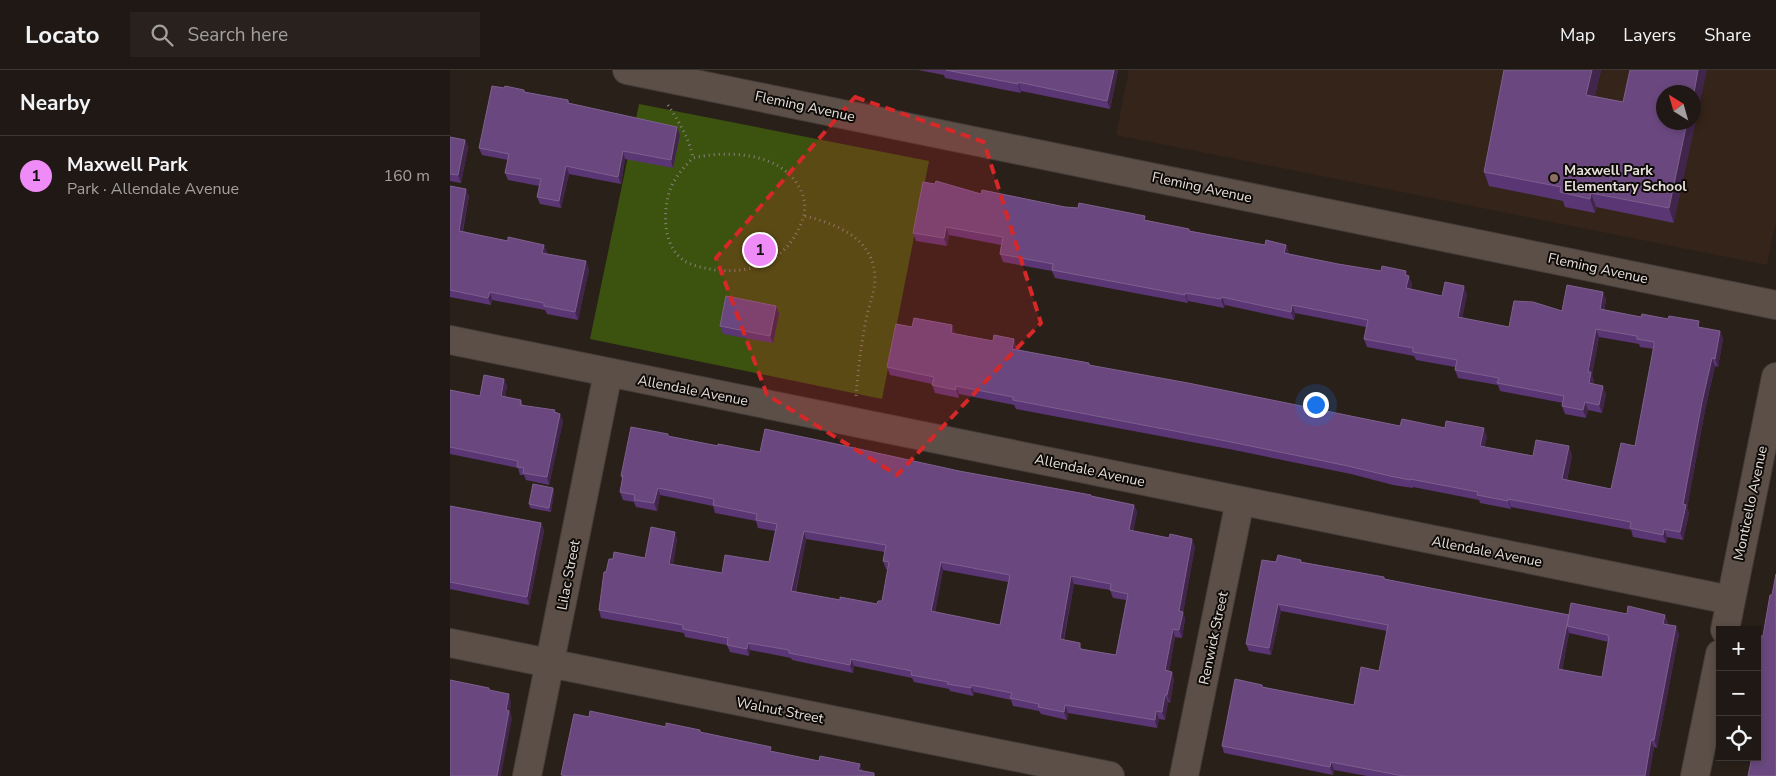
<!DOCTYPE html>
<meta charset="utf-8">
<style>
:root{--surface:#201814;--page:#28211d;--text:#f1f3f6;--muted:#a2a0a0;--line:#3d3734;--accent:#ef8bf6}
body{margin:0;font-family:"Nunito Sans",sans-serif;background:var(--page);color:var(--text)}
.controls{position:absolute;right:15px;bottom:15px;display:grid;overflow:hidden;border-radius:0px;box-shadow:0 2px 8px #0003}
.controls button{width:45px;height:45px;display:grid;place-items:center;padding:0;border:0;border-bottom:1px solid var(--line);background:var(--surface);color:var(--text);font:25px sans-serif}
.compass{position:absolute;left:1206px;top:15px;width:45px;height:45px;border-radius:50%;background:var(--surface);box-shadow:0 2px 8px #0003;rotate:323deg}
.you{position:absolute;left:865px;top:334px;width:18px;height:18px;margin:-12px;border:4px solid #fff;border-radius:50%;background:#1a73e8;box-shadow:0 0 0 8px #1a73e833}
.badge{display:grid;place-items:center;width:32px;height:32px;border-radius:50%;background:var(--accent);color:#111;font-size:16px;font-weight:700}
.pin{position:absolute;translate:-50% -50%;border:2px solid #fff;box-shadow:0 1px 5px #0006}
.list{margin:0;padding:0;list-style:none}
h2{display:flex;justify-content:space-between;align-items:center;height:65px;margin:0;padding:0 20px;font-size:21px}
h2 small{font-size:16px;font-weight:400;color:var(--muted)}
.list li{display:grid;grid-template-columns:32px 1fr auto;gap:15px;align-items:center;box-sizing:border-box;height:80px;padding:0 20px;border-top:1px solid var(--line)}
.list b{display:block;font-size:19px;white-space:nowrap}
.list p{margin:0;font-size:16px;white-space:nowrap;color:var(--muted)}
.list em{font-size:16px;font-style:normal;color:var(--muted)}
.icon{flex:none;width:28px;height:28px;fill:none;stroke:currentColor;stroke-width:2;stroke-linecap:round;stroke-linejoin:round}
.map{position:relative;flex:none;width:1326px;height:706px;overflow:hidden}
header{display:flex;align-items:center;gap:30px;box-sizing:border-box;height:70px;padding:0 25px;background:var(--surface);border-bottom:1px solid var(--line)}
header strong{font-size:24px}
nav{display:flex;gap:28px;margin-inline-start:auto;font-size:18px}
.search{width:350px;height:45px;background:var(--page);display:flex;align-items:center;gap:12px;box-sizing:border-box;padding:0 18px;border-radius:0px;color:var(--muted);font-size:19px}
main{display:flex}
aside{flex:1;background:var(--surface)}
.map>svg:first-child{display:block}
</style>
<header>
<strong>Locato</strong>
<div class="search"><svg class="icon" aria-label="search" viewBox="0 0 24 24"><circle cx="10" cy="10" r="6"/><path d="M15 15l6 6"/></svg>Search here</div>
<nav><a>Map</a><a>Layers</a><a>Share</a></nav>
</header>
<main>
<aside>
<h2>Nearby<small></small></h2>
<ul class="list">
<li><span class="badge">1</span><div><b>Maxwell Park</b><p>Park · Allendale Avenue</p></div><em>160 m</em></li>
</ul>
</aside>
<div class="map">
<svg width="1326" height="706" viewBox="0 0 1326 706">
<rect width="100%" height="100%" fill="#2a201a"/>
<path fill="#34241a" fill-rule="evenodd" d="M679 0H1326V151L1317 195 666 65ZM1214 22H1244V52H1214Z"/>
<path fill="#3c530f" d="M189 34 479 91 432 329 140 269Z"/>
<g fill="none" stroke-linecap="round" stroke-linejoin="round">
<defs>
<g id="minor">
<path d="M177 0 1326 235"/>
<path d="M0 270 1280 530"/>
<path d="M1275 560 1326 307"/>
<path d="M0 573 660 706"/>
<path d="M77 706 158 303"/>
<path d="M734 706 790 431"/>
<path d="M1245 706 1270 584"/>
</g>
</defs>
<use href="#minor" stroke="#453c38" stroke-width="30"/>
<g stroke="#89817c" stroke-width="3" stroke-dasharray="1 4" stroke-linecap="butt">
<path d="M218 35C229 52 239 68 243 88 277 80 330 82 349 117 357 130 356 143 350 156 334 192 303 204 265 200 255 198 241 196 233 190 213 175 213 144 219 123 223 109 233 98 243 88"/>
<path d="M355 146C387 154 425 169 425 209 425 223 418 237 416 250 411 275 408 301 406 326"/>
</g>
<use href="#minor" stroke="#5b4f48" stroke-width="28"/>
</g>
<g fill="#5a3674" fill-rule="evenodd">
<path d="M468 0H668L660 39 571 21V23L495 8 494 5Z"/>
<path d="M1054 0H1151L1145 26 1173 32 1180 0 1224 153 1146 137 1145 143 1115 137 1113 131 1039 116 1034 102Z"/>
<path d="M74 20 75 22 118 30 119 33 227 57 230 65 223 98 175 89 171 114 119 104 111 138 90 134 87 127 89 116 58 110 55 103 58 90 32 85 29 78Z"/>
<path d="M0 67 15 70 18 77 11 113 0 111Z"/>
<path d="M0 116 19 126 13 161 97 182 96 184 139 199 128 250 97 244 95 240 42 230 41 235 0 227Z"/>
<path d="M531 124 615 137 697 151 740 161 815 175H836L839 184 888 194 958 206 962 214 961 219 992 226 1017 224 1012 248 1059 257 1112 241 1153 222 1156 230 1154 240 1270 261 1273 269 1268 297 1265 296 1255 340 1237 438 1239 443 1233 470 1217 467 1216 473 1183 467 1181 460 1061 437V439L1030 433 1029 430 963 417V418L943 415 901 404 779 379 566 339 564 335 509 324V328L485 323 482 314 440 305 437 297 462 257 505 263V264L567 277V279L640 296 950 356 1037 367 1034 377 1083 386 1122 385 1117 410 1161 419 1185 376 1204 279 1190 277 1189 274 1149 267 1142 305 1144 311 1143 314 1156 324 1152 343 1138 340 1136 348 1115 344 1112 336 1113 333 1050 321 1048 315 1008 308 1005 300V297L966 290 964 286 917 277 914 269 916 257 845 243 844 250 775 235 774 238 738 231V233L605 208 602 201 553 192 550 184 551 175 499 165 497 176 466 171 463 163Z"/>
<path d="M326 236 329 244 323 273 273 264 270 256Z"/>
<path d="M54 309 57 316 55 327 71 330 73 336 106 342 113 351 99 415 76 410 74 405H70L68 398 0 384V320L30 326Z"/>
<path d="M219 367 268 376 310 382 509 401 684 435 687 442 683 461 745 476 733 543 735 549 732 568 725 567 719 601 724 609 720 633 718 632 715 650 709 649 707 658 618 643 617 650 591 644 589 641 563 636 561 630 524 622 523 626 500 621 499 619 464 612 462 608 404 596 403 603 342 590 341 588 300 580 299 586 280 582 277 575 235 567 234 563 151 548 149 540 156 502 163 489 195 488 227 469 223 494 272 503 319 492 325 461 308 458 306 451 265 443 263 436 210 425 207 441 186 437 184 432 173 430 170 422 172 409 171 406ZM356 469 435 482 433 491 436 499H438L432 531 427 534 390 530 346 522ZM493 500 558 512 550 555 485 542ZM624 514 660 520 663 528 676 530 666 585 633 579 614 570Z"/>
<path d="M103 418 104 422 101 442 80 438 79 434Z"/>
<path d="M0 436 91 453 94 461 79 535 0 519Z"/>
<path d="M851 490 852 492 934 507 935 509 1119 545 1218 552V555L1229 564 1207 678 1204 677 1199 706H917L884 700 883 705 774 683 772 676 812 615 813 617 904 635 929 601 937 561 831 541 821 585 799 581 796 574 826 492ZM1119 563 1159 572 1152 607 1112 600Z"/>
</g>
<g fill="#41254b">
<path d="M664 0H668L660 39 657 31Z"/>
<path d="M1142 0H1151L1142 39 1136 25Z"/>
<path d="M1248 0H1257L1224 153 1219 138 1237 52H1244V23Z"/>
<path d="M568 12 571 21V23L568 14Z"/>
<path d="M227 57 230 65 223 98 221 90Z"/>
<path d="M15 70 18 77 11 113 8 105Z"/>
<path d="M173 81 175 89 171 114 168 107Z"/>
<path d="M116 96 119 104 111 138 109 131Z"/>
<path d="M16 119 19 126 11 168 9 161Z"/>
<path d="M1141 123 1146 137 1145 143 1140 129Z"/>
<path d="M496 157 499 165 497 176 494 168Z"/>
<path d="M94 175 97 182 95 190 92 183Z"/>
<path d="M836 175 839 183 837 191 834 183Z"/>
<path d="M136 191 139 199 128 250 125 242Z"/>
<path d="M956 201 962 214 959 227 956 218 955 205Z"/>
<path d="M1014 216 1017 224 1011 255 1008 247Z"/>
<path d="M40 222 42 230 41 235 38 228Z"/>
<path d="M1153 222 1156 230 1153 247 1150 239Z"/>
<path d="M735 223 738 231V233L735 225Z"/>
<path d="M772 227 775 235 774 238 771 229Z"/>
<path d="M842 235 845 243 844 250 841 242Z"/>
<path d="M326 236 329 244 323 273 320 266Z"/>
<path d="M502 255 505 263 504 271 501 263Z"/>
<path d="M1146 259 1149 267 1142 305 1144 311 1142 321 1139 313 1138 302Z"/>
<path d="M1270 261 1273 269 1268 297 1265 289Z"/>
<path d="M564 269 567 277 565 287 562 279Z"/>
<path d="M1262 288 1265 296 1255 340 1237 438 1239 443 1233 470 1230 462 1233 434 1252 332Z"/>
<path d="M54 309 57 316 54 334 51 326Z"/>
<path d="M506 316 509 324V328L506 320Z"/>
<path d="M1153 316 1156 324 1152 343 1149 335Z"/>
<path d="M1135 332 1138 340 1136 348 1133 340Z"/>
<path d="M110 344 113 351 99 415 97 407Z"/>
<path d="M1034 358 1037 367 1033 384 1030 376Z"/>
<path d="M1119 376 1122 385 1115 417 1112 409Z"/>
<path d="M103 418 104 422 101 442 99 438Z"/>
<path d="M208 418 210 425 207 441 204 433Z"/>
<path d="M1058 429 1061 437V439L1058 431Z"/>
<path d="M684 435 687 442 682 467 679 460Z"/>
<path d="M91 453 94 461 79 535 77 527Z"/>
<path d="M1214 459 1217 467 1216 473 1213 465Z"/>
<path d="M354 461 356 469 344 528 341 521Z"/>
<path d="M225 462 227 469 222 501 219 494Z"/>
<path d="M742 469 745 476 733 543 735 549 732 568 729 560V541Z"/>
<path d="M491 492 493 500 484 548 481 541Z"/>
<path d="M621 506 624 514 612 576 610 569Z"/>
<path d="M828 534 831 541 821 585 819 578Z"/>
<path d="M1119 545 1117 556 1119 563 1111 606 1108 599Z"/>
<path d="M1215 545 1218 552 1216 561 1213 554Z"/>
<path d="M1226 556 1229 564 1207 678 1204 670Z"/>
<path d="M723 559 725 567 718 608 715 600Z"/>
<path d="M298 573 300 580 299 586 297 579Z"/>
<path d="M401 589 404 596 403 603 400 595Z"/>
<path d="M722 602 724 609 720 633 717 625Z"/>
<path d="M521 615 524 622 523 626 521 618Z"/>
<path d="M59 624 61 632 60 641 62 648 51 706H47L56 640Z"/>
<path d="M715 625 718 632 715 650 712 642Z"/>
<path d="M615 635 618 643 617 650 614 642Z"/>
<path d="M706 641 709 649 707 658 705 650Z"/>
<path d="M1201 670 1204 677 1199 706H1195Z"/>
<path d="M881 692 884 700 883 705 880 697Z"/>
<path d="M410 694 413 702 408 700Z"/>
</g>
<g fill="#6a487f" stroke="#7d608d" fill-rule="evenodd">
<path d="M496 0H664L657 31 568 12V14Z"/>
<path d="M1054 0H1142L1136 25 1173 32 1180 0H1248L1244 23 1214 22V52H1237L1219 138 1141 123 1140 129 1110 122 1111 117 1034 102Z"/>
<path d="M42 16 54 18 55 16 74 20V22L118 30V33L227 57 221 90 173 81 168 107 116 96 109 131 87 127 91 109 55 103 59 84 29 78Z"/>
<path d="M0 67 15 70 8 105 0 104Z"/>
<path d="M486 111 531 124 532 120 615 137 628 138 629 133 695 146 694 150 739 159V161L815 175 816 170 836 175 834 183 888 194 931 201 932 196 956 201 955 205 959 206 956 218 992 226 995 212 1014 216 1008 247 1059 257 1064 231 1083 232 1112 241 1117 215 1153 222 1150 239 1191 247 1192 244 1218 249 1219 246 1249 251 1248 257 1270 261 1265 289 1262 288 1252 332 1233 434 1236 435 1230 462 1214 459 1213 465 1180 458 1181 452 1058 429V431L1027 425 1028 422 960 409V410L940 406 898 396 776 371 563 330V327L506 316V320L482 315 484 307 437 297 446 254 462 257 464 248 502 255 501 263 543 271 544 265 564 269 562 279 639 293V295L738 313 950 356 952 349 995 358 996 351 1034 358 1030 376 1083 386 1086 370 1119 376 1112 409 1161 419 1171 373 1185 376 1204 275V272L1187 269V266L1146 259 1138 302H1141L1139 313 1153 316 1149 335 1135 332 1133 340 1112 336 1114 326 1047 313 1049 308 1005 300 1007 290 963 282V278L914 269 918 250 842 235 841 242 772 227 771 229 735 223V225L602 200 603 194 550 184 553 167 496 157 494 168 463 163 473 112 485 114Z"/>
<path d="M0 116 16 119 9 161 58 171V167L94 175 92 183 136 191 125 242 94 236V233L40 222 38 228 0 220Z"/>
<path d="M276 226 326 236 320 266 270 256Z"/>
<path d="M34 305 54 309 51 326 71 330 70 335 105 340 104 342 110 344 97 407 73 403 74 398 67 397 68 391 0 377V320L30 326Z"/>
<path d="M181 357 218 364V366L268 376V374L310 382 315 359 377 372 509 401 641 425V426L684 435 679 460 719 468 720 464 742 469 729 541 733 542 729 560 723 559 715 600 722 602 717 625H715L712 642 706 641 705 650 615 635 614 642 588 637 589 634 560 628 562 623 521 615V618L497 614 498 612 461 605 462 601 401 589 400 595 339 583V580L298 573 297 579 277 575 278 568 233 559V555L149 540 154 502H156L159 489H163L164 482 195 488 201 457 225 462 219 494 272 503 275 485 319 492 327 454 306 450 307 444 263 435 264 429 208 418 204 433 184 430 185 425 170 422 173 406H171ZM354 461 436 475 433 491 439 492 432 531H428L427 534 390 527V530L341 521ZM491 492 560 505 550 555 481 541ZM621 506 661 514 660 520 678 524 666 585 630 579V573L610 569Z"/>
<path d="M83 414 103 418 99 438 79 434Z"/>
<path d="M0 436 91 453 77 527 0 512Z"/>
<path d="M828 485 851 490 850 492 934 507V509L1119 545 1108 599 1152 607 1159 567H1158V565L1117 556 1121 533 1177 544 1178 536 1215 545 1213 554 1226 556 1204 670H1201L1195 706H953L881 692 880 697 772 676 785 609 812 615V617L904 635 911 597 929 601 938 555 828 534 819 578 796 574 812 490 826 492Z"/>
<path d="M1326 504V706H1298L1302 687H1307V572L1308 566H1313L1320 525H1322Z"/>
<path d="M0 610 39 618V620L59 624 56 640 59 641 47 706H0Z"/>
<path d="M140 641 216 657V653L250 660V662L321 677 320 681 369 691 370 686 410 694 408 700 424 703V706H117L111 705 124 644 139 647Z"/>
</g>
<path fill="#d62828" fill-opacity="0.2" stroke="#d62828" stroke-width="4" stroke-dasharray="10 6" stroke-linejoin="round" d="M405 27 534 72 591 253 447 405 317 325 266 188Z"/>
<circle fill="#8d6e63" stroke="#0f0b08" stroke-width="2" cx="1104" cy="108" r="5"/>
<g text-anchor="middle" stroke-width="4" stroke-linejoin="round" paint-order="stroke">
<g font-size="14" fill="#e6dfdb" stroke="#0f0b08">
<text transform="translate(355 36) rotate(12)" y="5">Fleming Avenue</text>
<text transform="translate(752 117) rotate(12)" y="5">Fleming Avenue</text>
<text transform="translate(1148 198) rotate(12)" y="5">Fleming Avenue</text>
<text transform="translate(243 320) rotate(11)" y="5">Allendale Avenue</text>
<text transform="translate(640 400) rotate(12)" y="5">Allendale Avenue</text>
<text transform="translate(1300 433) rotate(-78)" y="5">Monticello Avenue</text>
<text transform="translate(1037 481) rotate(11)" y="5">Allendale Avenue</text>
<text transform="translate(118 505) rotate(-79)" y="5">Lilac Street</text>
<text transform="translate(763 568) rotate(-78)" y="5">Renwick Street</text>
<text transform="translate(330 640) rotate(11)" y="5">Walnut Street</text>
</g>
<g font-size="14" font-weight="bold" fill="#e6dfdb" stroke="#0f0b08" text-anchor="start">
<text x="1114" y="105">Maxwell Park<tspan x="1114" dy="16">Elementary School</tspan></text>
</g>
</g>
</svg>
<div class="controls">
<button>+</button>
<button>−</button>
<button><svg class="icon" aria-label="locate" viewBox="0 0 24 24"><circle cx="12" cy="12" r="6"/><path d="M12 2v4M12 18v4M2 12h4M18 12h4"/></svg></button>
</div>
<svg class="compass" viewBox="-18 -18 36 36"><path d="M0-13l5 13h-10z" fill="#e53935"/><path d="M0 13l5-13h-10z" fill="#a2a0a0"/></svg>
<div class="you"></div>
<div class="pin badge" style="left:310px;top:180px">1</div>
</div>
</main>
